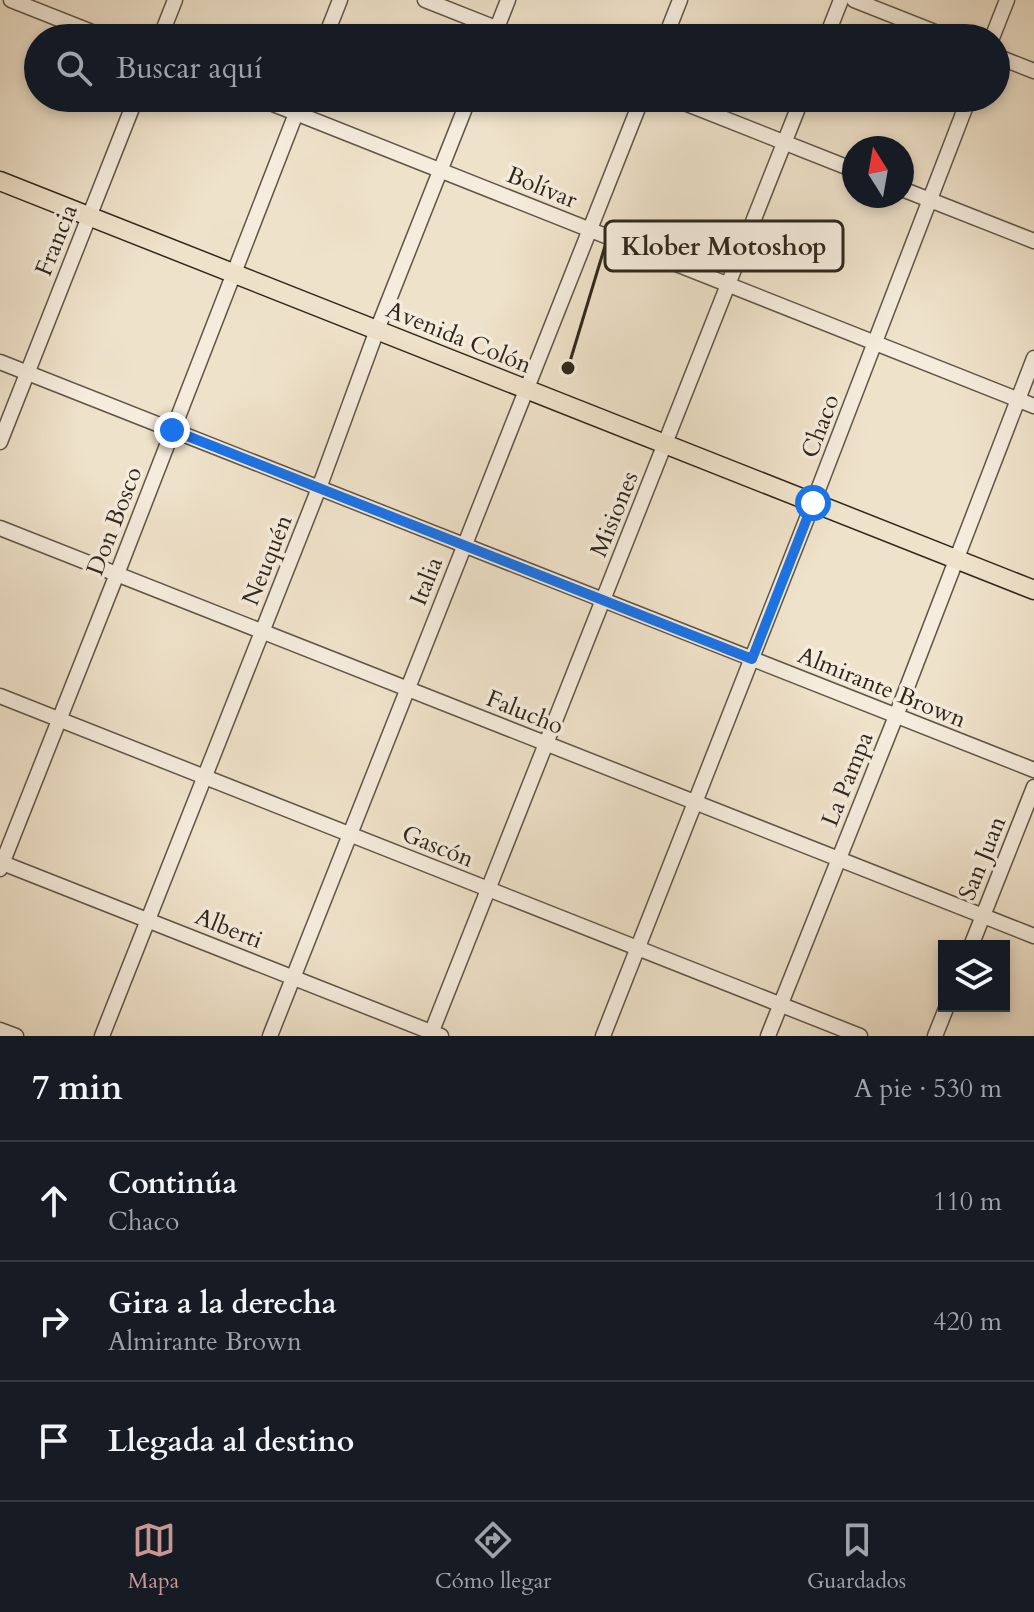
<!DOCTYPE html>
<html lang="es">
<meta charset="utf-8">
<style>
:root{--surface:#171b24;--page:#20242c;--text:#f1f3f6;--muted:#9ea1a6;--line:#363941;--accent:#c59692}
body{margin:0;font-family:Cardo,serif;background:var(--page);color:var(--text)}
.controls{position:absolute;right:24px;bottom:24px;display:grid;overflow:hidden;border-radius:0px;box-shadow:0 4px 12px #0003}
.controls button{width:72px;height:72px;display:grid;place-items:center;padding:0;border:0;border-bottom:2px solid var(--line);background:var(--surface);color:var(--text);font:40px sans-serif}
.compass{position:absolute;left:842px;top:136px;width:72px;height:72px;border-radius:50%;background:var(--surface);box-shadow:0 4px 12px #0003;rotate:349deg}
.stop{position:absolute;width:24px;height:24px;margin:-18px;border:6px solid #1a73e8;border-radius:50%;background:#fff}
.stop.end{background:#1a73e8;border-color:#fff;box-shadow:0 2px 8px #0008}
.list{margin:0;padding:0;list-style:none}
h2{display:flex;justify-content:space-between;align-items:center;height:104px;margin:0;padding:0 32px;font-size:34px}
h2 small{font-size:26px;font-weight:400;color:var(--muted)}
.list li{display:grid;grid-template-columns:52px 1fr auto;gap:24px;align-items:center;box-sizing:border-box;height:120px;padding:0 32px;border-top:2px solid var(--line)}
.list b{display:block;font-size:30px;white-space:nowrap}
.list p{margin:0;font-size:26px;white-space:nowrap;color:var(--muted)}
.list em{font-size:26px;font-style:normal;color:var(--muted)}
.icon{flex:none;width:44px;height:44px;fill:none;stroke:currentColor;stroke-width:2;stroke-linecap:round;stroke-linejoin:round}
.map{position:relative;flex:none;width:1034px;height:1036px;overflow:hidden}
.search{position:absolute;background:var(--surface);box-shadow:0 4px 12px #0003;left:24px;right:24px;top:24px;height:88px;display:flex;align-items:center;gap:20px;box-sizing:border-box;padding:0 28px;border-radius:44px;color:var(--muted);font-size:30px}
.sheet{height:464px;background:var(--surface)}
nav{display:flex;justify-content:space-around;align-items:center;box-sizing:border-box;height:112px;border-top:2px solid var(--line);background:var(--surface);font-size:22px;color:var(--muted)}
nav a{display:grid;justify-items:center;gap:4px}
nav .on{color:var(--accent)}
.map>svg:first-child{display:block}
</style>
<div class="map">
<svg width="1034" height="1036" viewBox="0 0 1034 1036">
<rect width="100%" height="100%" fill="#efe2ca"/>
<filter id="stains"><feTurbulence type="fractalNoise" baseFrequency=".0025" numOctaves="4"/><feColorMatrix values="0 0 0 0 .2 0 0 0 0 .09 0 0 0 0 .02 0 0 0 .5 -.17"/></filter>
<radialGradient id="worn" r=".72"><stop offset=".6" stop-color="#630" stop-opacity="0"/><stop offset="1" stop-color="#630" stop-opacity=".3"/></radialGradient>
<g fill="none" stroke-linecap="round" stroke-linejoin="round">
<defs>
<g id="minor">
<path d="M11 0 107 38"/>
<path d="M425 0 521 38"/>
<path d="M854 0 950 38"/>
<path d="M160 38 175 0"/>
<path d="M325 38 340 0"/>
<path d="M493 38 508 0"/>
<path d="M665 38 680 0"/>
<path d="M826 38 841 0"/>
<path d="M992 38 1007 0"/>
<path d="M996 56 1034 71"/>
<path d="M258 98 1034 406"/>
<path d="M672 98 854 170"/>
<path d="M902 189 1034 241"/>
<path d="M0 362 1034 770"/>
<path d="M0 442 136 98"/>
<path d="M0 528 1034 936"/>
<path d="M0 696 860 1036"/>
<path d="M0 862 441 1036"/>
<path d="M0 869 117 574 302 98"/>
<path d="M971 946 1034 787"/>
<path d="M0 1030 16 1036"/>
<path d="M102 1036 319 488 377 330 469 98"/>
<path d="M270 1036 642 98"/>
<path d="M430 1036 802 98"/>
<path d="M603 1036 813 503 969 98"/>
<path d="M768 1036 896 716 1034 358"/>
<path d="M935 1036 947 1006"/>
</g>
<path id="major" d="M0 181 1034 590"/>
</defs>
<use href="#minor" stroke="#5f5648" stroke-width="17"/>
<use href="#major" stroke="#2f271c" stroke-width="21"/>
<use href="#minor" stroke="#f5ecdd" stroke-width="14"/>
<use href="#major" stroke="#efe2ca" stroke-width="18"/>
</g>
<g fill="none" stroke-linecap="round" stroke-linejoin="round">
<path stroke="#1a73e8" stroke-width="10" d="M172 430 752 659 813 503"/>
</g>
<g text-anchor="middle" stroke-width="7" stroke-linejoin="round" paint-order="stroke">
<g font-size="24" fill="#2f271c" stroke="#f5ecdd">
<text transform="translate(542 187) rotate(22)" y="8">Bolívar</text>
<text transform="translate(56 240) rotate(-68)" y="8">Francia</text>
<text transform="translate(459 337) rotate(22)" y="8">Avenida Colón</text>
<text transform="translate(820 426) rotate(-69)" y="8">Chaco</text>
<text transform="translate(614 514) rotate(-68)" y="8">Misiones</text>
<text transform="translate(114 521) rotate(-69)" y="8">Don Bosco</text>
<text transform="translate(267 560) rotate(-68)" y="8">Neuquén</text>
<text transform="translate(426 581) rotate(-68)" y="8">Italia</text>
<text transform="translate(882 687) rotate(22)" y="8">Almirante Brown</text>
<text transform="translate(525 712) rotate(22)" y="8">Falucho</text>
<text transform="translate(847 779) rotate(-68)" y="8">La Pampa</text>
<text transform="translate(438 846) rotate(22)" y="8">Gascón</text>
<text transform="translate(982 858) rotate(-68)" y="8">San Juan</text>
<text transform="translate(229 928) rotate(22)" y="8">Alberti</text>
</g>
</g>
<path fill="none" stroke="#2f271c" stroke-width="3" d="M568 368L605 246"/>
<circle fill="#2f271c" stroke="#f5ecdd" stroke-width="3" cx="568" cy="368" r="8"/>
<rect fill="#f5ecdd" stroke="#2f271c" stroke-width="3" x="605" y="221" width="238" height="50" rx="8"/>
<g font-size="26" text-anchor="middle" font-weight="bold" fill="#2f271c">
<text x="724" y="255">Klober Motoshop</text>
</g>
<rect width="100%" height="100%" filter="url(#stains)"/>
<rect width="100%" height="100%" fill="url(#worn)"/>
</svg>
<div class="controls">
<button><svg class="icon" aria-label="layers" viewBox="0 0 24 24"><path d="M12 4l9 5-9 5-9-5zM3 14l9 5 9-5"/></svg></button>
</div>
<svg class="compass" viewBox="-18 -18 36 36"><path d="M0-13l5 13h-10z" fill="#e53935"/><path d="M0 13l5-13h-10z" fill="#9ea1a6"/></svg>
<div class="stop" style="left:813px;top:503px"></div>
<div class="stop end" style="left:172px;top:430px"></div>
<div class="search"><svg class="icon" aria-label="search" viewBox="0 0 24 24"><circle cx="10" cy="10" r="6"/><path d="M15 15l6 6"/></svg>Buscar aquí</div>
</div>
<section class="sheet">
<h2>7 min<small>A pie · 530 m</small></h2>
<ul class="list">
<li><svg class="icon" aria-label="ahead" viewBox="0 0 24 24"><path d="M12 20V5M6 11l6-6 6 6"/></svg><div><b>Continúa</b><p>Chaco</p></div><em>110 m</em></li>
<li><svg class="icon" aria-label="right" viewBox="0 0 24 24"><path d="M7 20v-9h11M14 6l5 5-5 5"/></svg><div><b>Gira a la derecha</b><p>Almirante Brown</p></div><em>420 m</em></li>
<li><svg class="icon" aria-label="arrive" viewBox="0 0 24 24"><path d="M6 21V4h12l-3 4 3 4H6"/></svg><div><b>Llegada al destino</b></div></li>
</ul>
</section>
<nav>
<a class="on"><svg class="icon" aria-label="map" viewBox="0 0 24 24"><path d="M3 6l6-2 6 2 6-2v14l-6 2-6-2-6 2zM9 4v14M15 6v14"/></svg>Mapa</a>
<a><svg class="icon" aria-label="directions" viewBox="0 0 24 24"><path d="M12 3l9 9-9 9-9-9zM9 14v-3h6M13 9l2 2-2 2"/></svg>Cómo llegar</a>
<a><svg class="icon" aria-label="saved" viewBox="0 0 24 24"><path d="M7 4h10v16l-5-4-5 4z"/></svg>Guardados</a>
</nav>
